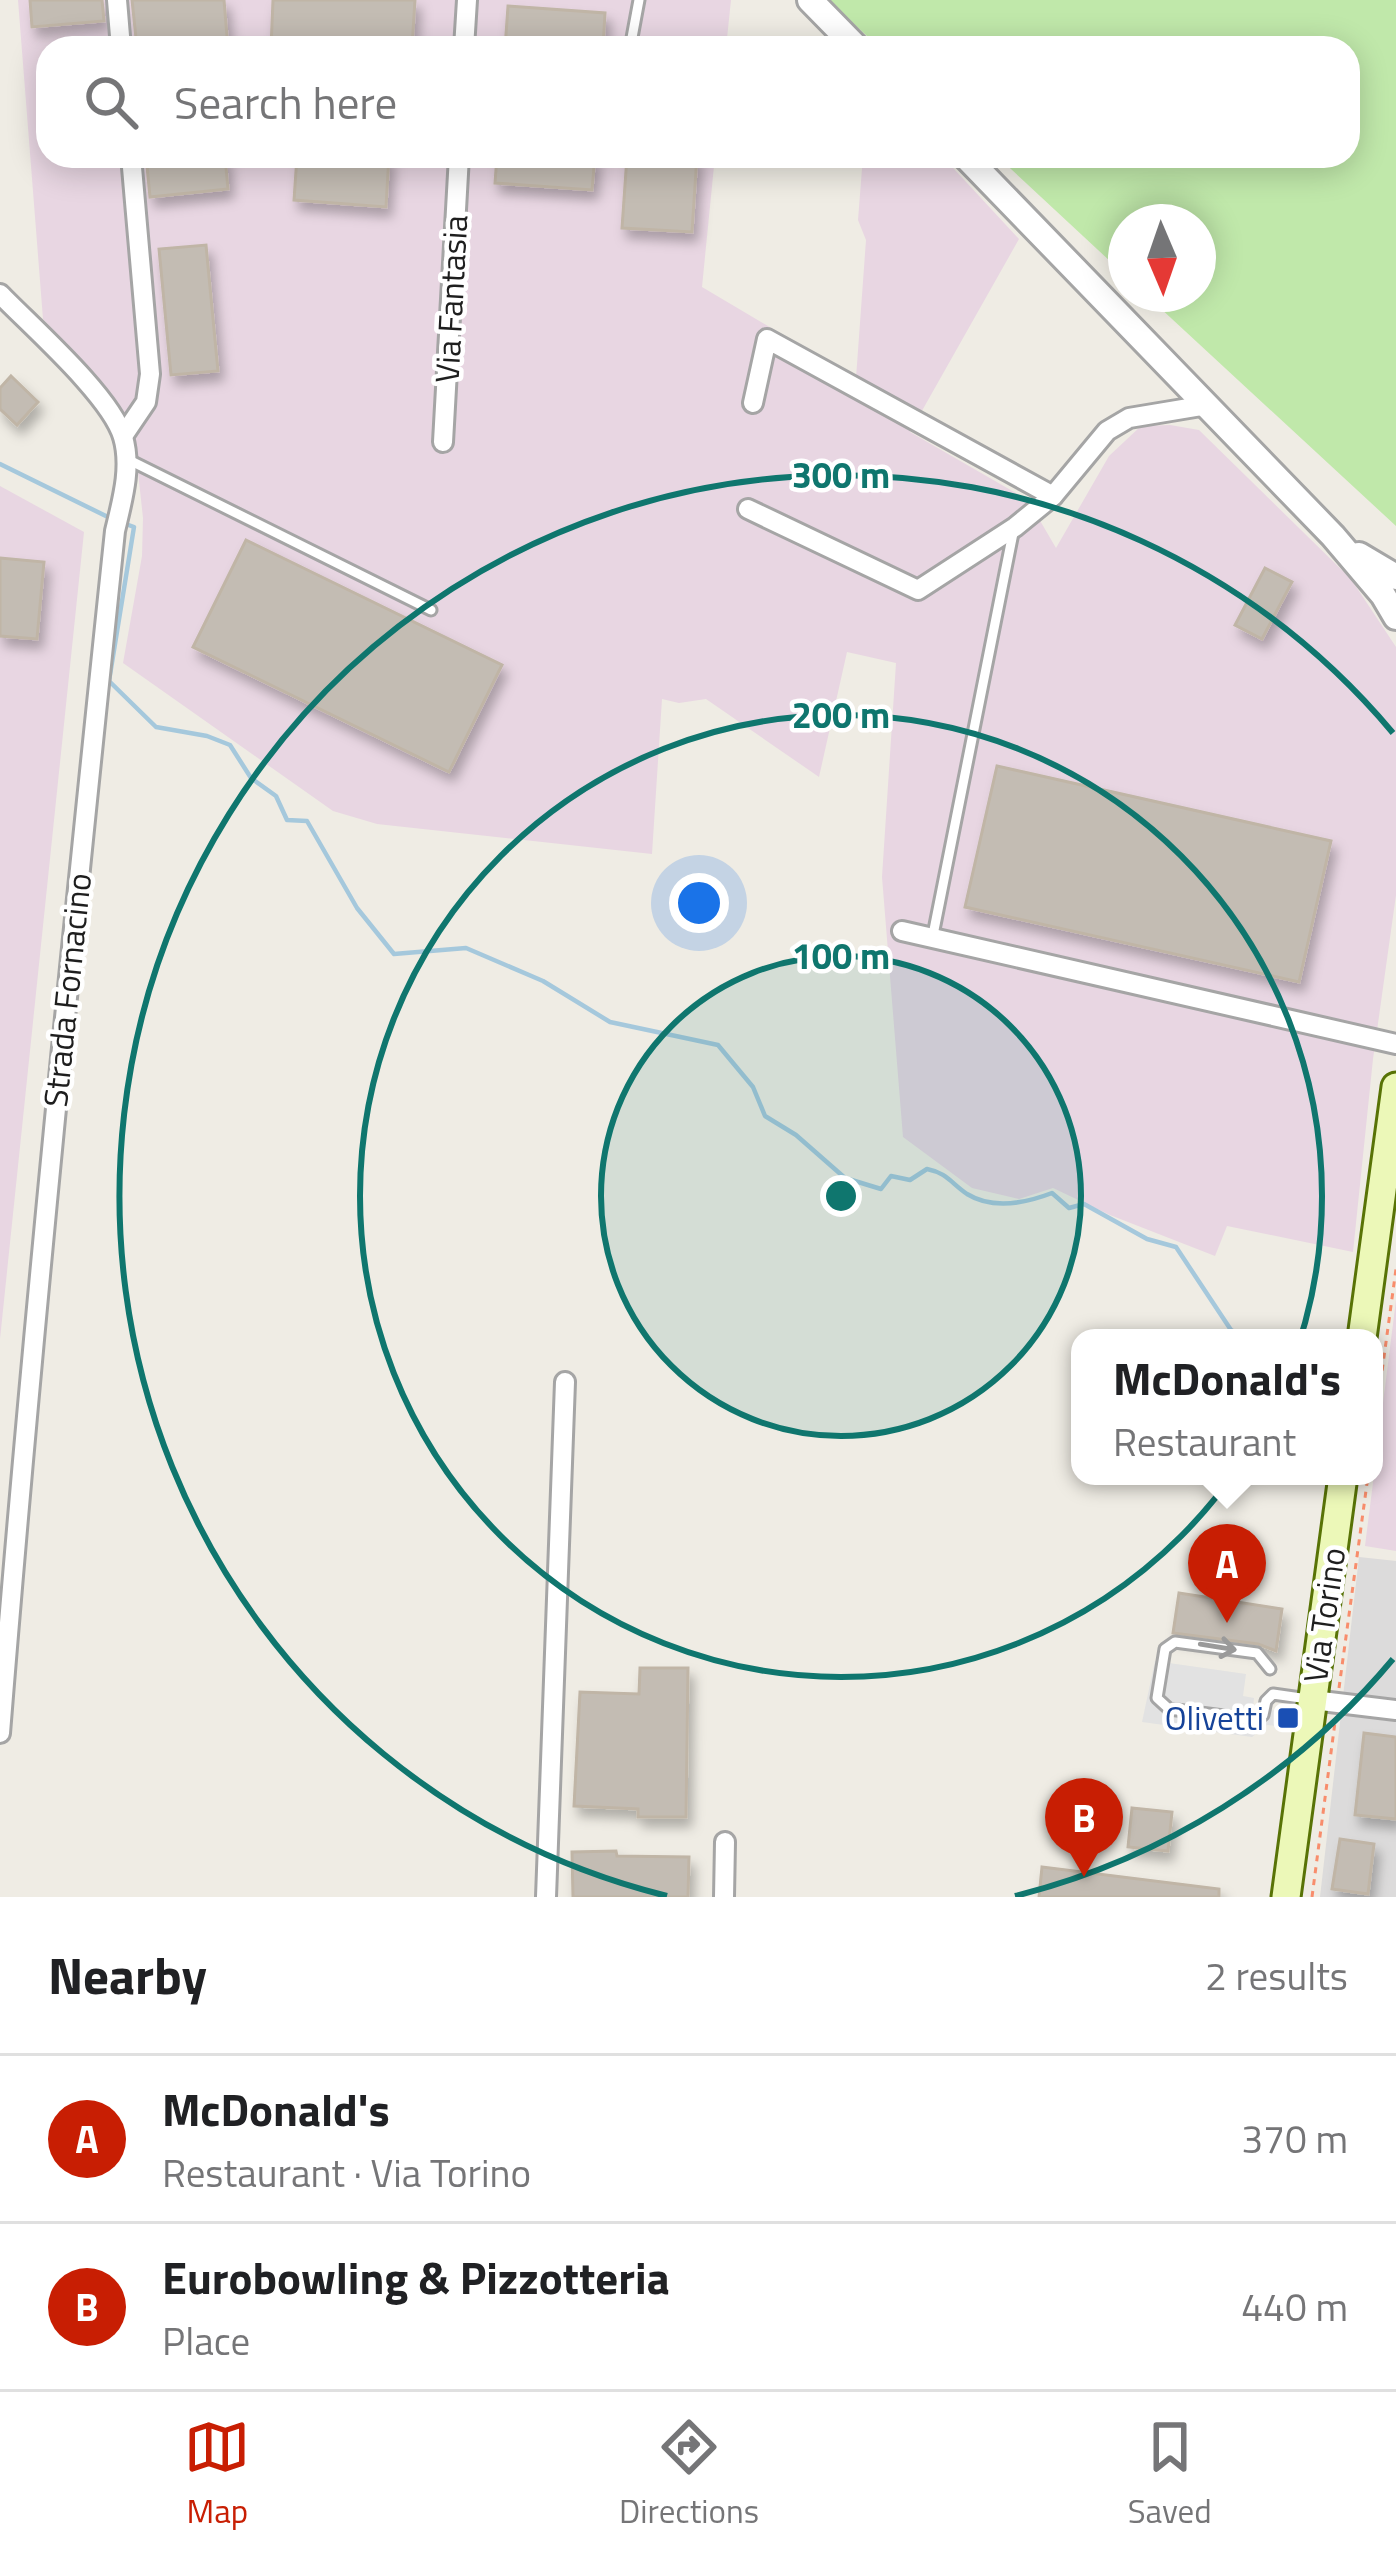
<!DOCTYPE html>
<meta charset="utf-8">
<style>
:root{--surface:#fff;--page:#f2f2f2;--text:#202124;--muted:#757577;--line:#e0e0e0;--accent:#c81e03}
body{margin:0;font-family:"Titillium Web",sans-serif;background:var(--page);color:var(--text)}
.compass{position:absolute;left:1108px;top:204px;width:108px;height:108px;border-radius:50%;background:var(--surface);box-shadow:0 6px 30px #0003;rotate:178deg}
.you{position:absolute;left:699px;top:903px;width:42px;height:42px;margin:-30px;border:9px solid #fff;border-radius:50%;background:#1a73e8;box-shadow:0 0 0 18px #1a73e833}
.badge{display:grid;place-items:center;width:78px;height:78px;border-radius:50%;background:var(--accent);color:#fff;font-size:39px;font-weight:700}
.pin{position:absolute;translate:-50% -99px;filter:drop-shadow(0 3px 6px #0008)}
.pin::after{content:'';position:absolute;top:63px;width:42px;height:36px;background:inherit;clip-path:polygon(0 0,100% 0,50% 100%)}
.popup{position:absolute;left:1071px;top:1329px;width:312px;height:156px;box-sizing:border-box;display:grid;place-content:center;border-radius:24px;background:var(--surface);filter:drop-shadow(0 3px 9px #0005);font-size:39px;white-space:nowrap;color:var(--muted)}
.popup b{font-size:45px;color:var(--text)}
.popup::after{content:'';position:absolute;left:50%;top:100%;margin-left:-24px;border:24px solid transparent;border-top-color:var(--surface)}
.list{margin:0;padding:0;list-style:none}
h2{display:flex;justify-content:space-between;align-items:center;height:156px;margin:0;padding:0 48px;font-size:51px}
h2 small{font-size:39px;font-weight:400;color:var(--muted)}
.list li{display:grid;grid-template-columns:78px 1fr auto;gap:36px;align-items:center;box-sizing:border-box;height:168px;padding:0 48px;border-top:3px solid var(--line)}
.list b{display:block;font-size:45px;white-space:nowrap}
.list p{margin:0;font-size:39px;white-space:nowrap;color:var(--muted)}
.list em{font-size:39px;font-style:normal;color:var(--muted)}
.icon{flex:none;width:66px;height:66px;fill:none;stroke:currentColor;stroke-width:2;stroke-linecap:round;stroke-linejoin:round}
.map{position:relative;flex:none;width:1396px;height:1897px;overflow:hidden}
.search{position:absolute;background:var(--surface);box-shadow:0 6px 30px #0003;left:36px;right:36px;top:36px;height:132px;display:flex;align-items:center;gap:30px;box-sizing:border-box;padding:0 42px;border-radius:36px;color:var(--muted);font-size:45px}
.sheet{height:492px;background:var(--surface)}
nav{display:flex;justify-content:space-around;align-items:center;box-sizing:border-box;height:168px;border-top:3px solid var(--line);background:var(--surface);font-size:33px;color:var(--muted)}
nav a{display:grid;justify-items:center;gap:6px}
nav .on{color:var(--accent)}
.map>svg:first-child{display:block}
</style>
<div class="map">
<svg width="1396" height="1897" viewBox="0 0 1396 1897">
<defs>
<filter id="shadow"><feDropShadow dx="5" dy="9" stdDeviation="6" flood-color="#0004"/></filter>
</defs>
<rect width="100%" height="100%" fill="#efece4"/>
<path fill="#dcdbdb" d="M1359 1557 1396 1561V1897H1320Z"/>
<g fill="#e8d6e2">
<path d="M18 0H731L726 48H48V156H715L702 287 856 378 866 240 858 220 863 156H942L1019 239 910 432 1028 500 1056 548 1109 456 1141 426 1170 425 1199 430 1351 579 1396 647V895L1373 1059 1353 1252 1227 1226 1215 1256 1110 1215 1053 1188 1019 1199 972 1188 903 1137 882 877 896 663 847 652 819 777 706 699 679 703 662 699 652 854 377 824 333 811 123 663 142 556 143 518 137 463 123 418 90 370 43 319Z"/>
<path d="M0 486 84 532 0 1339Z"/>
<path d="M1396 1300V1551L1365 1546Z"/>
</g>
<path fill="#c0e8aa" d="M828 0H1396V526L1145 294H1198V222H1126V276L997 156H1348V48H880Z"/>
<path fill="#e2e2e2" d="M1155 1661 1246 1674 1243 1696 1254 1698 1253 1708 1278 1711 1277 1726 1267 1725 1252 1737 1142 1722Z"/>
<g fill="none" stroke-linecap="round" stroke-linejoin="round">
<g stroke="#a5c8dc" stroke-width="4.5">
<path d="M0 464 112 519"/>
<path d="M123 523 134 527 109 681 156 727 207 736 230 745 251 778 276 796 287 820 307 821 357 908 394 954 466 948 543 981 610 1022 718 1045 753 1087 765 1116 796 1135 845 1178 881 1189 891 1176 910 1180 927 1169C947 1173 951 1183 967 1194 993 1210 1026 1203 1052 1193L1069 1208 1084 1204 1147 1239 1176 1247 1231 1330 1244 1338"/>
</g>
</g>
<g fill="#c3bcb3" stroke="#c0b5a6" stroke-width="3" filter="url(#shadow)">
<path d="M30 0H102L104 21 32 27Z"/>
<path d="M132 0H224L228 48H137Z"/>
<path d="M273 0H415L412 48H271Z"/>
<path d="M508 6 605 13 603 48H505Z"/>
<path d="M146 156H225L228 189 150 197Z"/>
<path d="M297 156H389L386 207 294 200Z"/>
<path d="M497 156H595L592 190 495 183Z"/>
<path d="M627 156H697L692 232 622 228Z"/>
<path d="M206 245 218 371 171 375 159 249Z"/>
<path d="M11 376 38 402 17 425 0 409V388Z"/>
<path d="M246 540 502 665 449 772 193 647Z"/>
<path d="M0 558 44 562 37 639 0 636Z"/>
<path d="M1265 568 1292 582 1262 639 1235 625Z"/>
<path d="M997 766 1331 841 1299 982 965 907Z"/>
<path d="M1179 1593 1282 1609 1276 1651 1258 1644 1173 1633Z"/>
<path d="M640 1668H688L686 1817H638V1809L574 1806 580 1692 639 1694Z"/>
<path d="M1364 1733 1396 1737V1819L1355 1815Z"/>
<path d="M1132 1808 1172 1812 1168 1851 1128 1847Z"/>
<path d="M1340 1839 1374 1844 1368 1894 1332 1889Z"/>
<path d="M616 1851 617 1856 689 1857 688 1897H573L572 1852Z"/>
<path d="M1042 1867 1219 1889V1897H1039Z"/>
</g>
<g fill="none" stroke-linecap="round" stroke-linejoin="round">
<defs>
<g id="service">
<path d="M631 43 639 0"/>
<path d="M129 460 431 610"/>
<path d="M932 940 1013 533"/>
<path d="M1270 1669 1257 1653 1175 1642 1165 1649 1157 1698 1169 1709 1255 1720 1263 1715 1266 1701 1273 1694 1308 1699"/>
</g>
<g id="minor">
<path d="M117 0 121 48"/>
<path d="M464 48 467 0"/>
<path d="M0 294C32 327 111 396 123 437 132 468 122 501 115 531 73 931 32 1332 0 1733"/>
<path d="M753 403 767 339 1053 496"/>
<path d="M123 436 146 402 150 374 131 156"/>
<path d="M443 442 459 156"/>
<path d="M748 509 918 590 1015 527 1053 496 1107 431 1129 418 1207 405"/>
<path d="M902 931 1396 1044"/>
<path d="M1313 1700 1396 1710"/>
<path d="M546 1897 565 1382"/>
<path d="M724 1897 725 1842"/>
</g>
<g id="tertiary">
<path d="M810 0 857 48"/>
<path d="M965 156 1333 536 1383 595 1396 617"/>
<path d="M1359 555 1396 577"/>
</g>
<g id="secondary">
<path d="M1362 1338 1396 1087"/>
<path d="M1286 1897 1343 1476"/>
</g>
</defs>
<use href="#service" stroke="#a5a5a5" stroke-width="15"/>
<use href="#minor" stroke="#a5a5a5" stroke-width="24"/>
<use href="#tertiary" stroke="#a5a5a5" stroke-width="30"/>
<use href="#secondary" stroke="#587306" stroke-width="33"/>
<g stroke="#f88d6c" stroke-width="3" stroke-dasharray="6 6" stroke-linecap="butt">
<path d="M1374 1430 1396 1269"/>
<path d="M1339 1688 1368 1476"/>
<path d="M1312 1897 1335 1722"/>
</g>
<use href="#service" stroke="#fff" stroke-width="9"/>
<use href="#minor" stroke="#fff" stroke-width="18"/>
<use href="#tertiary" stroke="#fff" stroke-width="24"/>
<use href="#secondary" stroke="#ecf8b8" stroke-width="27"/>
</g>
<defs><path id="oneway-shaft" d="M-6 0H5M1.5-3L5.5 0L1.5 3" fill="none" stroke-width="1.6" stroke-linecap="round" stroke-linejoin="round" transform="scale(3)"/></defs>
<use stroke="#9a9a9a" href="#oneway-shaft" transform="translate(1218 1647) rotate(9)"/>
<circle cx="841" cy="1196" r="240" fill="#0f766e" fill-opacity=".12"/>
<g fill="none" stroke="#0f766e" stroke-width="6">
<circle cx="841" cy="1196" r="240"/>
<circle cx="841" cy="1196" r="481"/>
<path d="M1393 1659A721 721 0 0 1 1015 1896M667 1896A721 721 0 1 1 1393 733"/>
</g>
<rect fill="#1a4fb4" stroke="#fff" stroke-width="4.5" x="1276" y="1706" width="24" height="24" rx="6"/>
<g text-anchor="middle" stroke-width="9" stroke-linejoin="round" paint-order="stroke">
<g font-size="33" fill="#1e1e1e" stroke="#fff">
<text transform="translate(451 299) rotate(-87)" y="12">Via Fantasia</text>
<text transform="translate(67 990) rotate(-84)" y="12">Strada Fornacino</text>
<text transform="translate(1324 1615) rotate(-82)" y="12">Via Torino</text>
</g>
<g font-size="33" fill="#164399" stroke="#fff" text-anchor="end">
<text x="1264" y="1730">Olivetti</text>
</g>
</g>
<circle cx="841" cy="1196" r="18" fill="#0f766e" stroke="#fff" stroke-width="6"/>
<g font-size="36" text-anchor="middle" font-weight="bold" fill="#0f766e" stroke="#fff" stroke-width="9" stroke-linejoin="round" paint-order="stroke">
<text x="841" y="488">300 m</text>
<text x="841" y="728">200 m</text>
<text x="841" y="969">100 m</text>
</g>
</svg>
<svg class="compass" viewBox="-18 -18 36 36"><path d="M0-13l5 13h-10z" fill="#e53935"/><path d="M0 13l5-13h-10z" fill="#757577"/></svg>
<div class="you"></div>
<div class="pin badge" style="left:1227px;top:1623px">A</div>
<div class="popup"><b>McDonald's</b>Restaurant</div>
<div class="pin badge" style="left:1084px;top:1877px">B</div>
<div class="search"><svg class="icon" aria-label="search" viewBox="0 0 24 24"><circle cx="10" cy="10" r="6"/><path d="M15 15l6 6"/></svg>Search here</div>
</div>
<section class="sheet">
<h2>Nearby<small>2 results</small></h2>
<ul class="list">
<li><span class="badge">A</span><div><b>McDonald's</b><p>Restaurant · Via Torino</p></div><em>370 m</em></li>
<li><span class="badge">B</span><div><b>Eurobowling &amp; Pizzotteria</b><p>Place</p></div><em>440 m</em></li>
</ul>
</section>
<nav>
<a class="on"><svg class="icon" aria-label="map" viewBox="0 0 24 24"><path d="M3 6l6-2 6 2 6-2v14l-6 2-6-2-6 2zM9 4v14M15 6v14"/></svg>Map</a>
<a><svg class="icon" aria-label="directions" viewBox="0 0 24 24"><path d="M12 3l9 9-9 9-9-9zM9 14v-3h6M13 9l2 2-2 2"/></svg>Directions</a>
<a><svg class="icon" aria-label="saved" viewBox="0 0 24 24"><path d="M7 4h10v16l-5-4-5 4z"/></svg>Saved</a>
</nav>
